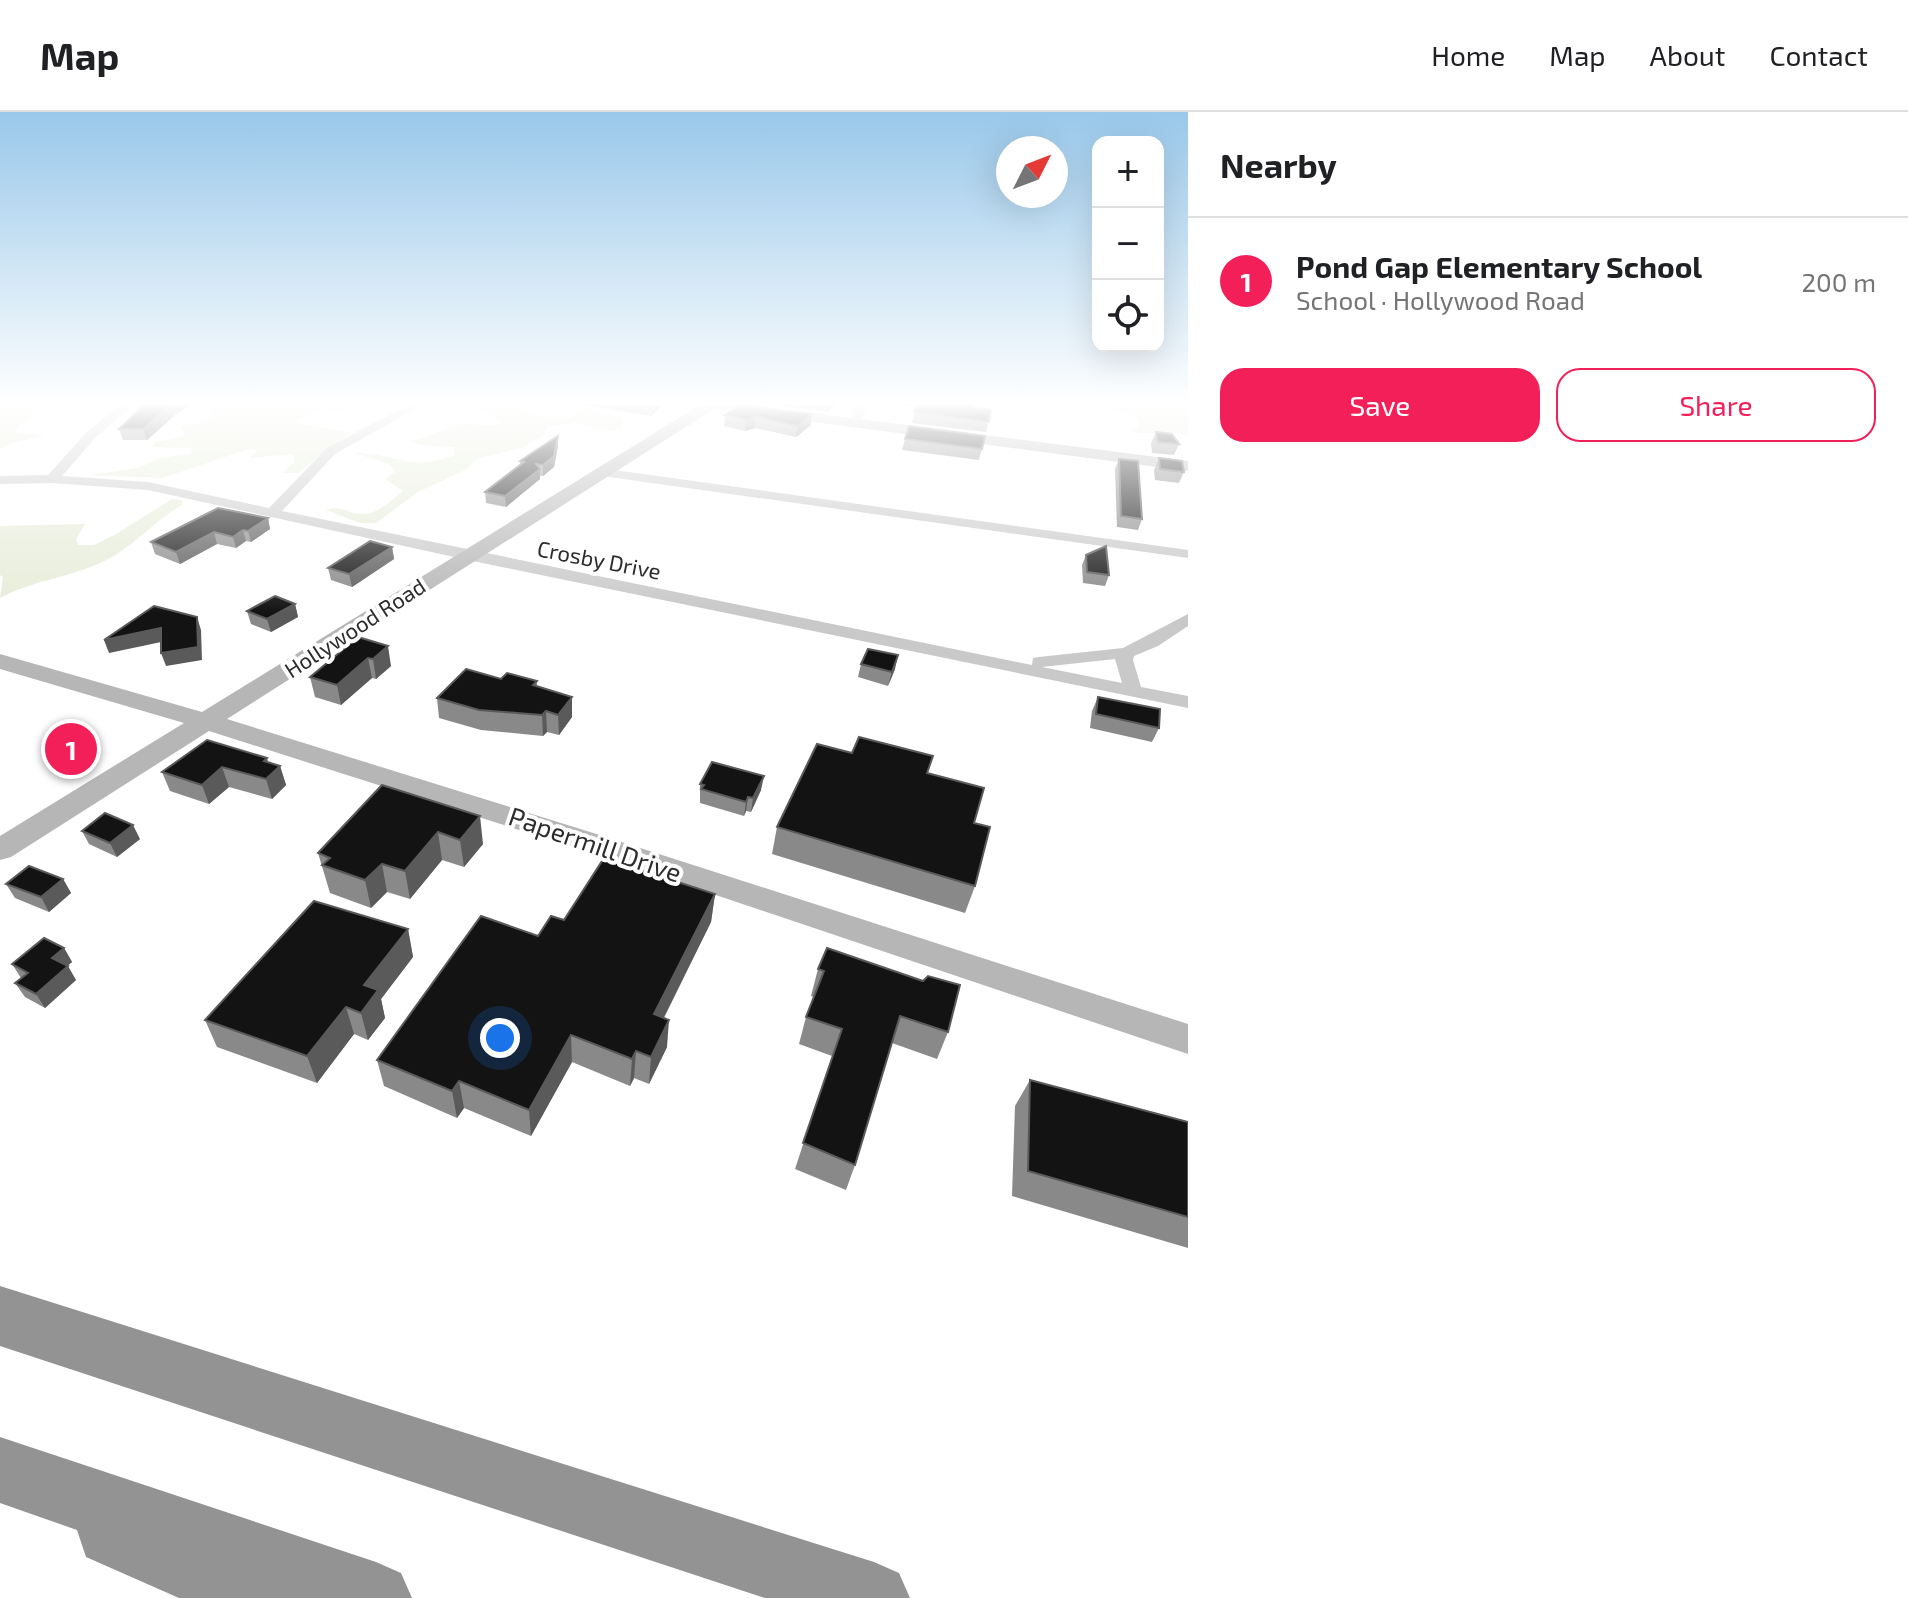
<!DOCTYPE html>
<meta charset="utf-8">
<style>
:root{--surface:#fff;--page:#f2f2f2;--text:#202124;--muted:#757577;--line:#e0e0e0;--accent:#f31f58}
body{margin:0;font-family:"Exo 2",sans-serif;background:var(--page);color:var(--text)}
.controls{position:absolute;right:24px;top:24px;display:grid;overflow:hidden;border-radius:16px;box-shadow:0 8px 32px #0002}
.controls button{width:72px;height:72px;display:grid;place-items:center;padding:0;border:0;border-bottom:2px solid var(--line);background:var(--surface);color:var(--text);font:40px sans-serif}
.compass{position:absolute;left:996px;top:24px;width:72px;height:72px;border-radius:50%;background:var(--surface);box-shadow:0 8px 32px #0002;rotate:48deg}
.you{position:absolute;left:500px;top:926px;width:28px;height:28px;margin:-20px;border:6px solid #fff;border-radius:50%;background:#1a73e8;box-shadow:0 0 0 12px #1a73e833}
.badge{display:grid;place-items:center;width:52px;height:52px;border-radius:50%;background:var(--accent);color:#fff;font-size:26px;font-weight:700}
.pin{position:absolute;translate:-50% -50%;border:4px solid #fff;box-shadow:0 2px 8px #0006}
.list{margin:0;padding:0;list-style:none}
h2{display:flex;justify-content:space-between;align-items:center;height:104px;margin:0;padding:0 32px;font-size:34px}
h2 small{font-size:26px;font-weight:400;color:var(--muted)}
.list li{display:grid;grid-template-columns:52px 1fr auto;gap:24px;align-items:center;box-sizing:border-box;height:128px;padding:0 32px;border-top:2px solid var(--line)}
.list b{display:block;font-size:30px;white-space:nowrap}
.list p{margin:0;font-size:26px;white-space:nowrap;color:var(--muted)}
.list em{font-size:26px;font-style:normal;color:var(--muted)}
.actions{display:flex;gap:16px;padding:24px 32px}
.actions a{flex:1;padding:18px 0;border:2px solid var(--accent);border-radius:24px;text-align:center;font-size:28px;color:var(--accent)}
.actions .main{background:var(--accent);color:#fff}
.icon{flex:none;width:44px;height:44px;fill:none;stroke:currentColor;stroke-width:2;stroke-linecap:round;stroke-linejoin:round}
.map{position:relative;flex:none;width:1188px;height:1486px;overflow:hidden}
header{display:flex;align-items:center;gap:48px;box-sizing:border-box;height:112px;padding:0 40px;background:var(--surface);border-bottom:2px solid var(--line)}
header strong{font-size:38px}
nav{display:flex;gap:44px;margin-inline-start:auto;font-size:28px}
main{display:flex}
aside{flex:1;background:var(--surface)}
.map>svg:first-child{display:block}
</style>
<header>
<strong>Map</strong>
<nav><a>Home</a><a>Map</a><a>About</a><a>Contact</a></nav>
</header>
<main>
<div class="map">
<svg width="1188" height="1486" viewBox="0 0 1188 1486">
<rect width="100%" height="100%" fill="#fff"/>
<g fill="#e6ecd8">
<path d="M0 293H36L29 307 18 314 16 321 46 323 12 331 0 337Z"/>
<path d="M222 293 355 294 339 299 323 297 297 308 300 312 351 320 298 361H282L294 350 292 342 250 346 257 338 249 337 162 366 91 363 138 356 160 346 191 342 192 336 152 335 156 330 184 324 181 314 204 310 211 304V297Z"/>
<path d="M472 293 511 294 523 300 567 308 586 296 622 306 623 311 622 316 611 319 577 311 548 314 544 323 522 336 476 347 467 357 418 380 376 411H360L326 398C342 392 349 403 364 402 378 402 393 387 403 379L385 367 396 359 389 352 355 341C400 341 405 361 455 343L454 335 420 333 409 329C428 327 445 314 464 312 480 310 484 319 502 310Z"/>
<path d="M1093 293H1188V325L1179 321H1136L1132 319 1138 314 1139 307 1112 297 1093 295Z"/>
<path d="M172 387 182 388V393C156 408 140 427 117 442 80 465 37 466 0 486L3 465 0 463V414L85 412 76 427 78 433H94L116 422Z"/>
</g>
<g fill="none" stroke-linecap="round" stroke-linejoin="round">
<g fill="#c9c9c9" fill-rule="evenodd">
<path d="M120 293H133L95 326 62 364 148 370 269 396 327 336 408 293H422L335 342 282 399 1032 553 1033 546 1039 545 1123 536 1188 502V514L1158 534 1134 544 1133 548 1141 575 1188 584V596L468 448 148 378 52 371 0 372V364L48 363 87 320ZM1115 547 1122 571 1042 555Z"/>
<path d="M853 293H865V303L854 314 848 310 853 303Z"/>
<path d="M600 356 1188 438V446L595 363 593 360Z"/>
</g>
<path fill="#b6b6b6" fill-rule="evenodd" d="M700 293H750L1188 349V359L714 297 227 607 606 725 1188 912V942L585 739 209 619 11 745 0 748V724L184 611 0 557V542L202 600Z"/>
<g fill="#939393" fill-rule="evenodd">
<path d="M0 1174 874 1450 899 1461 910 1486H765L0 1234Z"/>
<path d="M0 1325 376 1450 401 1461 412 1486H179L86 1445 77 1418 0 1391Z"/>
</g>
</g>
<g fill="#898989">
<path d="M582 293H662L651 304Z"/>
<path d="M740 293 811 313 796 325 755 316 745 319 724 314 725 303Z"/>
<path d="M772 293H836L827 300Z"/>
<path d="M898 293H974L973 295 991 298 986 320 912 311 916 295Z"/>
<path d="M175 303 147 328H123L119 317Z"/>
<path d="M1156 320 1179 332 1174 343 1152 341 1151 331Z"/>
<path d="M985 324 979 348 902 338 905 327Z"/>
<path d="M558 334 554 355 543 364H540V367L506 395 486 391 485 380 520 353V349Z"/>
<path d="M1159 346 1184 360 1179 371 1155 368 1154 358Z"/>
<path d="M1119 347 1142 407 1138 418 1117 415 1115 357Z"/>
<path d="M268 406 270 417 251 430 246 429 236 436 217 432 180 452 155 442 151 430Z"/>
<path d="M392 435 394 447 352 475 331 468 328 456Z"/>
<path d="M1086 443 1109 463 1105 474 1083 471 1082 453Z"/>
<path d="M295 492 298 505 271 520 251 512 247 499Z"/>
<path d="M358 525 391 554 376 567 372 566 341 593 315 585 310 565Z"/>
<path d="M861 552 895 557 888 574 858 565Z"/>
<path d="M501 567 537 569V574L572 585V605L559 623 547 620 543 624 481 618 439 606 437 586Z"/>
<path d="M1098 585 1159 616 1152 630 1090 616 1092 599Z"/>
<path d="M268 650 280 654 286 673 272 687 229 675 209 692 170 679 162 660Z"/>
<path d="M928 661 974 711 975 774 965 801 772 742 777 715Z"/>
<path d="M700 672 761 678 751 700 746 699 744 704 700 691Z"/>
<path d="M382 673 483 732 464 755 442 748 410 787 387 780 371 796 330 781 318 741Z"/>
<path d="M82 719 140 727 117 745 89 732Z"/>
<path d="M63 767 71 781 49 800 15 786 6 772Z"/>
<path d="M715 782 711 810 664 906 667 935 649 972 634 966 630 974 572 950 531 1024 464 996 457 1006 384 974 377 948 538 824Z"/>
<path d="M408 817 413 845 381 887 385 906 368 928 354 922 317 971 217 935 205 908Z"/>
<path d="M64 836 72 850 67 854 76 868 45 896 25 885 15 871 21 866 12 852Z"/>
<path d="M818 857 948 920 937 947 892 931 855 1053 846 1078 795 1057 832 944 799 932 806 905 814 885 811 884Z"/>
<path d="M1030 968 1188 1010V1136L1012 1084 1015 994Z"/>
</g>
<g fill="#5a5a5a">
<path d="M171 293H189L175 303 147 328 143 317Z"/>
<path d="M652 293H662L651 304Z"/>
<path d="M828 293H836L827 300Z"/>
<path d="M812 302 811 313 796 325 798 314Z"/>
<path d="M756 305 755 316 745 319 746 308Z"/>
<path d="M558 324V334L554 355 543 364V353Z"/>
<path d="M540 357V367L506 395 505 384Z"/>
<path d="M268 406 270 417 251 430 248 419Z"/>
<path d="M243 418 246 429 236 436 233 425Z"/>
<path d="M214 420 217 432 180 452 176 440Z"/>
<path d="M392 435 394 447 352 475 349 462Z"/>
<path d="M295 492 298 505 271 520 267 507Z"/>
<path d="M197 505 201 518 202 548 166 554 161 541Z"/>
<path d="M161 516 166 529 109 541 104 528Z"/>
<path d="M388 534 391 554 376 567 373 547Z"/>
<path d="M898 543 895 557 888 574 892 560Z"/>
<path d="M368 546 372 566 341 593 337 573Z"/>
<path d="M572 585V605L559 623 558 603Z"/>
<path d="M546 599 547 620 543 624 542 603Z"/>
<path d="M267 646 271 662 280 654 286 673 272 687 266 667 264 649Z"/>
<path d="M222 655 229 675 209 692 202 673Z"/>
<path d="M764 664 761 678 751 700 753 686Z"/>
<path d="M748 685 746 699 744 704 746 690Z"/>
<path d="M480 704 483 732 464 755 460 728Z"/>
<path d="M133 713 140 727 117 745 110 731Z"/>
<path d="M438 720 442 748 410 787 405 759Z"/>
<path d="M382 752 387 780 371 796 365 768Z"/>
<path d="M63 767 71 781 49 800 41 785Z"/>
<path d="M715 782 711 810 652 929 654 902Z"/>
<path d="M408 817 413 845 381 887 385 906 368 928 361 901 364 873Z"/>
<path d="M64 836 72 850 60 860 52 846Z"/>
<path d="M68 854 76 868 45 896 36 882Z"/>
<path d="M346 895 354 922 317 971 307 944Z"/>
<path d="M669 908 667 935 649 972 651 945Z"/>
<path d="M571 923 572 950 531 1024 529 998Z"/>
<path d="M636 939 634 966 630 974 632 947Z"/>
<path d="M459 969 464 996 457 1006 452 979Z"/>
</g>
<g fill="#131313" stroke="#5a5a5a" stroke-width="2">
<path d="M144 293H171L143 317H119Z"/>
<path d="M740 293H741L812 302 798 314 756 305 746 308 725 303Z"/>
<path d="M917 293H973L972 295 991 298 989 310 914 300Z"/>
<path d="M909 314 985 324 982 337 905 327Z"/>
<path d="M1156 320 1172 322 1179 332 1157 330Z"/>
<path d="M558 324 554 344 543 353 536 352 540 357 505 384 485 380 524 350 520 349Z"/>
<path d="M1159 346 1182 349 1184 360 1160 357Z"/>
<path d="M1119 347 1138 349 1142 407 1121 404Z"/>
<path d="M218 396 268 406 248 419 243 418 233 425 214 420 176 440 151 430Z"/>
<path d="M370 429 392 435 349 462 328 456Z"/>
<path d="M1106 434 1109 463 1087 460 1086 443Z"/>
<path d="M275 484 295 492 267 507 247 499Z"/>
<path d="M154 494 197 505 198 535 161 541V516L104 528Z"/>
<path d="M358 525 388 534 373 547 368 546 337 573 310 565Z"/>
<path d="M868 537 898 543 892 560 861 552Z"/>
<path d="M466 557 501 567 507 561 537 569 533 573 572 585 558 603 546 599 542 603 479 598 437 586Z"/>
<path d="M1098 585 1160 597 1159 616 1096 602Z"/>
<path d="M859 625 933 644 927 661 984 676 974 711 990 715 975 774 777 715 817 632 852 641Z"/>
<path d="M207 628 267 646 264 649 280 654 266 667 222 655 202 673 162 660Z"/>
<path d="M712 650 764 664 753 686 748 685 746 690 701 677 704 673 700 672Z"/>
<path d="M382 673 480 704 460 728 438 720 405 759 382 752 365 768 322 753 330 746 318 741Z"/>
<path d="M105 701 133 713 110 731 82 719Z"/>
<path d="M604 746 715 782 654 902 669 908 651 945 636 939 632 947 571 923 529 998 459 969 452 979 377 948 481 804 538 824 551 804 564 808Z"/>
<path d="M29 754 63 767 41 785 6 772Z"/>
<path d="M314 789 408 817 364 873 378 878 361 901 346 895 307 944 205 908Z"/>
<path d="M44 826 64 836 52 846 68 854 36 882 15 871 28 861 12 852Z"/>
<path d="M827 836 923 869 928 864 960 873 948 920 900 904 855 1053 803 1031 842 917 806 905 824 859 818 857Z"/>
<path d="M1030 968 1188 1010V1105L1028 1059Z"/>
</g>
<linearGradient id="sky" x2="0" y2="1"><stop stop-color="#99c8ea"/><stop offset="0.58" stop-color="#fff"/><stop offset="1" stop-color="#fff" stop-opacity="0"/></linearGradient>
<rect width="1188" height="501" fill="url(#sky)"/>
<g text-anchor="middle" stroke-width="8" stroke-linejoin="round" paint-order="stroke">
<g font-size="22" fill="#2c2c2c" stroke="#fff">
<text transform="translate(599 448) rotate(11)" y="8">Crosby Drive</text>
<text transform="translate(355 516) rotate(-33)" y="8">Hollywood Road</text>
</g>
<g font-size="26" fill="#2c2c2c" stroke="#fff">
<text transform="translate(595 733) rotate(19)" y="9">Papermill Drive</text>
</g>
</g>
</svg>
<div class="controls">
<button>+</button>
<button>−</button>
<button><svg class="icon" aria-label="locate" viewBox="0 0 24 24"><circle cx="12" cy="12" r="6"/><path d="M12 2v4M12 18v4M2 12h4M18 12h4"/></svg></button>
</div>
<svg class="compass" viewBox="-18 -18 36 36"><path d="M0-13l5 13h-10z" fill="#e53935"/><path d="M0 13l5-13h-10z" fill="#757577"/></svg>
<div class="you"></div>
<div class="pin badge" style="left:71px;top:637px">1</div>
</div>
<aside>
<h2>Nearby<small></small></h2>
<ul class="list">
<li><span class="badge">1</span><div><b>Pond Gap Elementary School</b><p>School · Hollywood Road</p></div><em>200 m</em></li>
</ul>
<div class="actions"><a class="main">Save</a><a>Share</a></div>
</aside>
</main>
